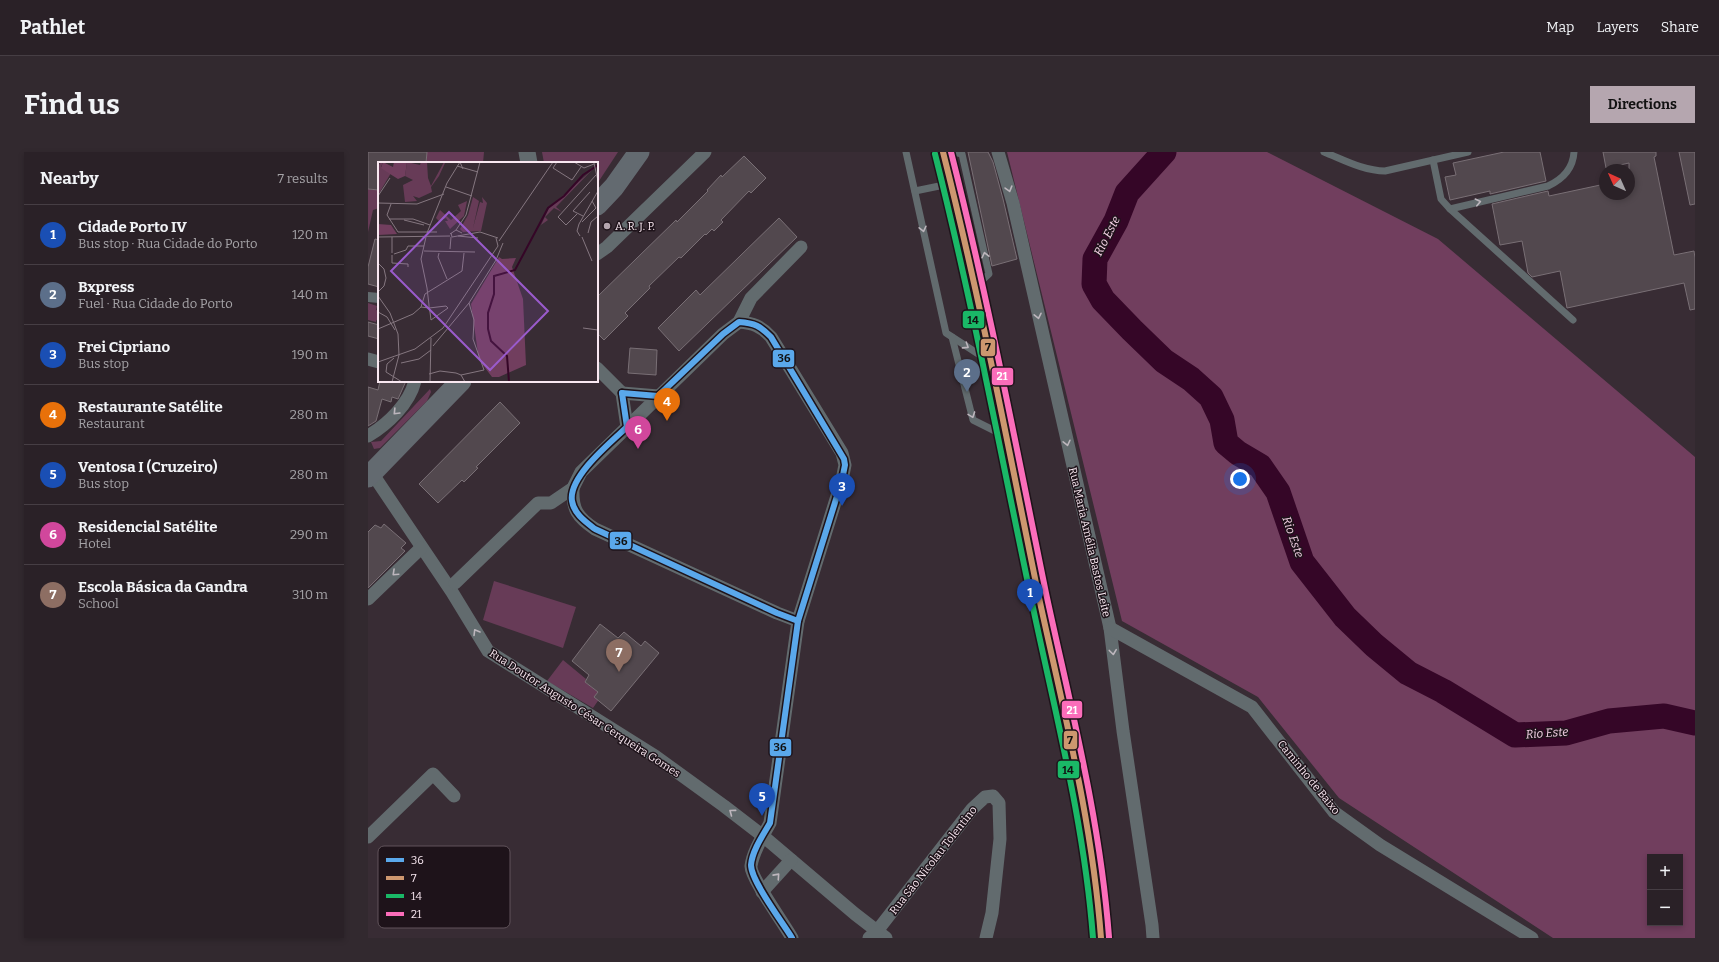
<!DOCTYPE html>
<meta charset="utf-8">
<style>
:root{--surface:#2a2127;--page:#32292f;--text:#f1f3f6;--muted:#a5a3a7;--line:#463e44;--accent:#b5a6af}
body{margin:0;font-family:Bitter,serif;background:var(--page);color:var(--text)}
.controls{position:absolute;right:12px;bottom:12px;display:grid;overflow:hidden;border-radius:0px;box-shadow:0 2px 6px #0003}
.controls button{width:36px;height:36px;display:grid;place-items:center;padding:0;border:0;border-bottom:1px solid var(--line);background:var(--surface);color:var(--text);font:20px sans-serif}
.compass{position:absolute;left:1231px;top:12px;width:36px;height:36px;border-radius:50%;background:var(--surface);box-shadow:0 2px 6px #0003;rotate:315deg}
.you{position:absolute;left:872px;top:327px;width:14px;height:14px;margin:-10px;border:3px solid #fff;border-radius:50%;background:#1a73e8;box-shadow:0 0 0 6px #1a73e833}
.badge{display:grid;place-items:center;width:26px;height:26px;border-radius:50%;background:var(--accent);color:#fff;font-size:13px;font-weight:700}
.pin{position:absolute;translate:-50% -33px;filter:drop-shadow(0 1px 2px #0008)}
.pin::after{content:'';position:absolute;top:21px;width:14px;height:12px;background:inherit;clip-path:polygon(0 0,100% 0,50% 100%)}
.list{margin:0;padding:0;list-style:none}
h2{display:flex;justify-content:space-between;align-items:center;height:52px;margin:0;padding:0 16px;font-size:17px}
h2 small{font-size:13px;font-weight:400;color:var(--muted)}
.list li{display:grid;grid-template-columns:26px 1fr auto;gap:12px;align-items:center;box-sizing:border-box;height:60px;padding:0 16px;border-top:1px solid var(--line)}
.list b{display:block;font-size:15px;white-space:nowrap}
.list p{margin:0;font-size:13px;white-space:nowrap;color:var(--muted)}
.list em{font-size:13px;font-style:normal;color:var(--muted)}
.map{position:relative;flex:none;width:1327px;height:786px;overflow:hidden;border-radius:0px}
header{display:flex;align-items:center;gap:24px;box-sizing:border-box;height:56px;padding:0 20px;background:var(--surface);border-bottom:1px solid var(--line)}
header strong{font-size:19px}
nav{display:flex;gap:22px;margin-inline-start:auto;font-size:14px}
.intro{display:flex;align-items:center;justify-content:space-between;box-sizing:border-box;height:96px;padding:0 24px}
h1{margin:0;font-size:28px}
.button{padding:10px 18px;border-radius:0px;background:var(--accent);color:#111;font-size:14px;font-weight:700}
main{display:flex;gap:24px;padding:0 24px}
aside{flex:1;background:var(--surface);border-radius:0px;box-shadow:0 2px 6px #0003}
.map>svg:first-child{display:block}
</style>
<header>
<strong>Pathlet</strong>
<nav><a>Map</a><a>Layers</a><a>Share</a></nav>
</header>
<div class="intro"><h1>Find us</h1><a class="button">Directions</a></div>
<main>
<aside>
<h2>Nearby<small>7 results</small></h2>
<ul class="list">
<li><span class="badge" style="background:#1a4fb4">1</span><div><b>Cidade Porto IV</b><p>Bus stop · Rua Cidade do Porto</p></div><em>120 m</em></li>
<li><span class="badge" style="background:#5c6f8a">2</span><div><b>Bxpress</b><p>Fuel · Rua Cidade do Porto</p></div><em>140 m</em></li>
<li><span class="badge" style="background:#1a4fb4">3</span><div><b>Frei Cipriano</b><p>Bus stop</p></div><em>190 m</em></li>
<li><span class="badge" style="background:#e8710a">4</span><div><b>Restaurante Satélite</b><p>Restaurant</p></div><em>280 m</em></li>
<li><span class="badge" style="background:#1a4fb4">5</span><div><b>Ventosa I (Cruzeiro)</b><p>Bus stop</p></div><em>280 m</em></li>
<li><span class="badge" style="background:#d1479c">6</span><div><b>Residencial Satélite</b><p>Hotel</p></div><em>290 m</em></li>
<li><span class="badge" style="background:#8d6e63">7</span><div><b>Escola Básica da Gandra</b><p>School</p></div><em>310 m</em></li>
</ul>
</aside>
<div class="map">
<svg width="1327" height="786" viewBox="0 0 1327 786">
<rect width="100%" height="100%" fill="#382c34"/>
<g fill="#673b57">
<path d="M59 0H116L115 11H58Z"/>
<path d="M174 0H250L229 32V11H176Z"/>
<path d="M0 37 11 38V56L5 58 0 80Z"/>
<path d="M0 151 9 154 8 158 11 159V169L8 168V170L0 168Z"/>
<path d="M62 237 63 240 59 249 12 296 6 297 3 290 13 289Z"/>
<path d="M126 429 208 455 195 496 115 468Z"/>
<path d="M195 508 218 527 217 530 234 543 225 556 179 529Z"/>
</g>
<path fill="#713e5e" fill-rule="evenodd" d="M639 0H899L1070 87 1327 305V786H1185L971 646 890 545 754 469ZM1282 705H1312V771H1282Z"/>
<g fill="none" stroke-linecap="round" stroke-linejoin="round">
<path stroke="#350627" stroke-width="25" d="M796 0 759 41 748 69 727 107 726 132 735 148 764 178 796 209 823 227 843 245 854 268 858 291 870 301 892 314 910 340 934 410 977 465 1006 493 1040 521 1075 539 1147 583 1198 581 1241 569 1296 564 1327 571"/>
</g>
<g fill="#52484e" stroke="#796f75">
<path d="M0 0H59L58 11H11V38L0 37Z"/>
<path d="M600 0H620L625 10 635 47 649 107 624 114Z"/>
<path d="M1136 0H1172L1178 29 1122 42V39L1082 48 1077 25 1088 23 1085 11Z"/>
<path d="M1235 0H1288V4L1286 5 1306 103 1326 99 1327 106V157L1322 158 1316 131 1199 156 1192 119 1164 125 1160 121 1154 89 1132 93 1124 52 1180 39 1181 44 1237 32V42H1261V11L1238 16Z"/>
<path d="M1311 0H1327V52L1322 53Z"/>
<path d="M376 4 398 26 383 41 381 39 353 68 355 70 346 79 344 77 338 83 337 82 313 106 311 105 281 134 282 136 257 161 260 164 236 188 229 181V145L308 68 309 70 340 39 339 38 353 23 354 25Z"/>
<path d="M411 66 429 85 311 199 290 176 328 138 332 143Z"/>
<path d="M7 87 11 88V135L0 132V115Z"/>
<path d="M0 170 11 173V187L0 184Z"/>
<path d="M262 196 289 198 288 223 260 221Z"/>
<path d="M12 229H38L30 247 24 245 23 250 14 247 8 269 0 274V235L10 238Z"/>
<path d="M132 250 152 271 108 315 110 316 96 330 94 328 70 351 51 332Z"/>
<path d="M16 372 38 391 33 396 37 399 0 436V380L7 373 13 376Z"/>
<path d="M232 472 250 486 256 480 273 494 277 489 291 501 243 559 226 545 230 540 217 530 221 523 204 509Z"/>
</g>
<g fill="none" stroke-linecap="round" stroke-linejoin="round">
<g stroke="#626b6e" stroke-width="7">
<path d="M538 0 578 181 618 207"/>
<path d="M586 0 594 2 621 122 609 133"/>
<path d="M956 0C976 8 996 19 1017 19L1100 0"/>
<path d="M1065 8 1073 47 1082 57 1180 34C1195 27 1205 17 1206 0"/>
<path d="M547 39 581 32"/>
<path d="M1082 57 1205 168"/>
<path d="M584 185 605 268 635 283"/>
</g>
<path stroke="#626b6e" stroke-width="10" d="M0 145 11 146"/>
<g stroke="#626b6e" stroke-width="13">
<path d="M630 0 645 51 742 476 755 579 784 773 785 786"/>
<path d="M229 102 239 95 337 0"/>
<path d="M371 170C385 171 393 174 403 185L474 301 477 313 474 328 430 469 402 671C395 684 385 699 383 714 382 725 417 773 424 786"/>
<path d="M0 207 11 210"/>
<path d="M229 216 254 241"/>
<path d="M254 241 290 244"/>
<path d="M254 241 259 275"/>
<path d="M0 284C20 272 41 252 47 229"/>
<path d="M4 321 84 440 120 499 287 604 356 654 395 684 487 762 518 786"/>
<path d="M205 336C204 357 209 365 227 377L409 461 430 469"/>
<path d="M87 431 170 351H183L205 336 213 320 355 182 371 170 383 146 433 95"/>
<path d="M0 447 53 396"/>
<path d="M742 476 884 555 966 660 1012 693 1164 786"/>
<path d="M0 685 65 622 86 644"/>
<path d="M394 740 423 708"/>
<path d="M501 786 509 779 604 657 617 645 625 644 631 651 632 687 624 761 618 786"/>
</g>
<path stroke="#626b6e" stroke-width="17" d="M159 0 161 11"/>
<g stroke="#636a70" stroke-width="21">
<path d="M575 0C614 148 640 299 672 449 695 561 728 672 733 786"/>
<path d="M229 53 246 35 271 0"/>
<path d="M0 325 93 229"/>
</g>
<defs>
<g id="bus-1">
<path d="M254 241 290 244 355 182 371 170C387 171 392 174 403 185L476 307 477 313 474 328 430 469 402 671C395 683 384 699 383 713 383 729 415 771 424 786"/>
<path d="M254 241 259 275C243 290 200 325 204 349 206 362 218 370 227 377L409 461 430 469"/>
</g>
<path id="bus-2" d="M575 0C612 146 640 294 670 441 695 557 724 667 733 786"/>
<path id="bus-3" d="M567 2C604 149 632 298 663 446 687 561 716 669 725 786"/>
<path id="bus-4" d="M583 0C620 146 648 294 678 441 703 557 732 666 741 785"/>
</defs>
<use href="#bus-1" stroke="#1e131a" stroke-width="9"/>
<use href="#bus-2" stroke="#1e131a" stroke-width="9"/>
<use href="#bus-3" stroke="#1e131a" stroke-width="9"/>
<use href="#bus-4" stroke="#1e131a" stroke-width="9"/>
<use href="#bus-1" stroke="#5aa8eb" stroke-width="6"/>
<use href="#bus-2" stroke="#cd976f" stroke-width="6"/>
<use href="#bus-3" stroke="#1ab867" stroke-width="6"/>
<use href="#bus-4" stroke="#fb6dba" stroke-width="6"/>
</g>
<defs><path id="oneway-chevron" d="M-2-3.5L2.5 0L-2 3.5" fill="none" stroke-width="1.6" stroke-linecap="round" stroke-linejoin="round"/></defs>
<g stroke="#bdb6bd">
<use href="#oneway-chevron" transform="translate(641 37) rotate(74)"/>
<use href="#oneway-chevron" transform="translate(1110 50) rotate(-13)"/>
<use href="#oneway-chevron" transform="translate(555 77) rotate(77)"/>
<use href="#oneway-chevron" transform="translate(617 103) rotate(-103)"/>
<use href="#oneway-chevron" transform="translate(670 164) rotate(78)"/>
<use href="#oneway-chevron" transform="translate(598 194) rotate(33)"/>
<use href="#oneway-chevron" transform="translate(28 260) rotate(134)"/>
<use href="#oneway-chevron" transform="translate(604 263) rotate(70)"/>
<use href="#oneway-chevron" transform="translate(699 291) rotate(77)"/>
<use href="#oneway-chevron" transform="translate(27 421) rotate(137)"/>
<use href="#oneway-chevron" transform="translate(108 480) rotate(-121)"/>
<use href="#oneway-chevron" transform="translate(745 500) rotate(83)"/>
<use href="#oneway-chevron" transform="translate(364 660) rotate(-143)"/>
<use href="#oneway-chevron" transform="translate(409 724) rotate(-48)"/>
</g>
<circle fill="#b5a6af" stroke="#1e131a" stroke-width="1.5" cx="239" cy="74" r="4"/>
<g text-anchor="middle" stroke-width="3" stroke-linejoin="round" paint-order="stroke">
<g font-size="11" fill="#f9e8f1" stroke="#1e131a" text-anchor="start">
<text x="247" y="78">A. R. J. P.</text>
</g>
<g font-size="11" fill="#f9e8f1" stroke="#1e131a">
<text transform="translate(722 390) rotate(77)" y="4">Rua Maria Amélia Bastos Leite</text>
<text transform="translate(217 561) rotate(33)" y="4">Rua Doutor Augusto César Cerqueira Gomes</text>
<text transform="translate(941 625) rotate(51)" y="4">Caminho de Baixo</text>
<text transform="translate(565 708) rotate(-52)" y="4">Rua São Nicolau Tolentino</text>
</g>
<g font-size="12" font-style="italic" fill="#f6d2e7" stroke="#1e131a">
<text transform="translate(739 84) rotate(-63)" y="4">Rio Este</text>
<text transform="translate(925 385) rotate(71)" y="4">Rio Este</text>
<text transform="translate(1179 581) rotate(-4)" y="4">Rio Este</text>
</g>
</g>
<g transform="translate(10 10)">
<rect width="220" height="220" fill="#382c34"/>
<path d="M3 0H5L3 5 13 11 0 33V4ZM29 0 42 3 43 0H49L50 16 53 24 66 0H70L67 1 61 14 53 25 54 30 41 36 35 34 39 39 27 40 25 23 35 18 27 14ZM215 7 178 45 184 50 176 46 167 55 170 58 163 63 171 46ZM95 35 101 39 95 66 102 40 105 41 104 35 109 41 103 69 85 70 82 67 90 53ZM89 39 86 54 72 67 67 59H70L68 56 61 59 58 56 62 48 73 58 83 49 80 43Z" fill="#673b57"/>
<path d="M5 0 15 5 16 0H29L27 14 20 17 12 12 3 6ZM0 62 13 63 19 72 0 73ZM121 95 124 97 138 96 134 105 145 137 148 203 121 215H114L101 198 93 142Z" fill="#713e5e"/>
<path fill="none" stroke="#350627" stroke-width="2" d="M131 220 129 194 113 179 110 167V151L116 132V114L137 108 170 46 186 34 205 13 220 3"/>
<path fill="none" stroke="#857780" stroke-width="1" d="M179 0 175 6 194 18 203 5M196 0 206 6 216 2M216 1 220 19M79 4 100 10M68 25 94 34M0 34 12 16M0 41 39 42 66 32M13 42 9 53 20 70H59M199 52 188 63 180 55 218 13M205 54 195 49 212 30M11 57H35L52 63M26 58 46 63M204 60 218 46 214 39M78 68 88 53 102 0M49 71 69 21 82 0 85 7M73 71 74 75 102 70 120 76M210 71 213 60 220 54M72 72 78 68 84 71M80 74 100 76M202 74 199 69 201 62 220 29M0 75 72 74M14 75V91M204 75 214 99M121 79 175 0M72 87 73 75M46 89 97 90M61 91 60 95 69 117M16 92 28 88 30 84H46M14 93V101L30 102V105M0 101 6 107 8 116 6 124 0 130M0 134 12 151 20 172 21 193 14 220M43 145 51 146 68 144 70 146 53 158 52 150 51 146V143L49 126 43 97 48 75M0 150 9 155 17 168M205 166 220 168M0 167 35 152 43 145 47 132 84 109 86 91M55 184 91 141 118 98 125 81M16 196 9 202 8 210 24 220M0 200 37 187 65 166 120 84 118 76M23 201 41 197 53 188M51 212 62 209 78 211 83 213 87 220M83 213 106 208 95 177 96 158 91 141M52 220 53 176"/>
<path fill="#9a5bcc" fill-opacity="0.15" stroke="#9a5bcc" stroke-width="2" d="M71 50 170 149 112 208 13 109Z"/>
<rect width="220" height="220" fill="none" stroke="#f9e8f1" stroke-width="2"/>
</g>
<rect x="10" y="694" width="132" height="82" rx="6" fill="#1e131a" stroke="#60535a" stroke-width="1"/>
<rect x="18" y="706" width="18" height="4" fill="#5aa8eb"/>
<rect x="18" y="724" width="18" height="4" fill="#cd976f"/>
<rect x="18" y="742" width="18" height="4" fill="#1ab867"/>
<rect x="18" y="760" width="18" height="4" fill="#fb6dba"/>
<g font-size="11" fill="#f9e8f1">
<text x="43" y="712">36</text>
<text x="43" y="730">7</text>
<text x="43" y="748">14</text>
<text x="43" y="766">21</text>
</g>
<g stroke="#1e131a" stroke-width="1.5">
<rect x="594" y="158" width="23" height="19" rx="4" fill="#1ab867"/>
<rect x="612" y="186" width="16" height="19" rx="4" fill="#cd976f"/>
<rect x="404" y="197" width="23" height="19" rx="4" fill="#5aa8eb"/>
<rect x="623" y="215" width="23" height="19" rx="4" fill="#fb6dba"/>
<rect x="241" y="379" width="23" height="19" rx="4" fill="#5aa8eb"/>
<rect x="693" y="548" width="22" height="19" rx="4" fill="#fb6dba"/>
<rect x="695" y="578" width="15" height="20" rx="4" fill="#cd976f"/>
<rect x="401" y="586" width="23" height="19" rx="4" fill="#5aa8eb"/>
<rect x="689" y="608" width="23" height="19" rx="4" fill="#1ab867"/>
</g>
<g font-size="11" text-anchor="middle" font-weight="bold" fill="#fff">
<text x="634" y="228">21</text>
<text x="704" y="562">21</text>
</g>
<g font-size="11" text-anchor="middle" font-weight="bold" fill="#111">
<text x="605" y="172">14</text>
<text x="620" y="199">7</text>
<text x="416" y="210">36</text>
<text x="253" y="393">36</text>
<text x="702" y="592">7</text>
<text x="412" y="599">36</text>
<text x="700" y="622">14</text>
</g>
</svg>
<div class="controls">
<button>+</button>
<button>−</button>
</div>
<svg class="compass" viewBox="-18 -18 36 36"><path d="M0-13l5 13h-10z" fill="#e53935"/><path d="M0 13l5-13h-10z" fill="#a5a3a7"/></svg>
<div class="you"></div>
<div class="pin badge" style="left:662px;top:460px;background:#1a4fb4">1</div>
<div class="pin badge" style="left:599px;top:240px;background:#5c6f8a">2</div>
<div class="pin badge" style="left:474px;top:354px;background:#1a4fb4">3</div>
<div class="pin badge" style="left:299px;top:269px;background:#e8710a">4</div>
<div class="pin badge" style="left:394px;top:664px;background:#1a4fb4">5</div>
<div class="pin badge" style="left:270px;top:297px;background:#d1479c">6</div>
<div class="pin badge" style="left:251px;top:520px;background:#8d6e63">7</div>
</div>
</main>
